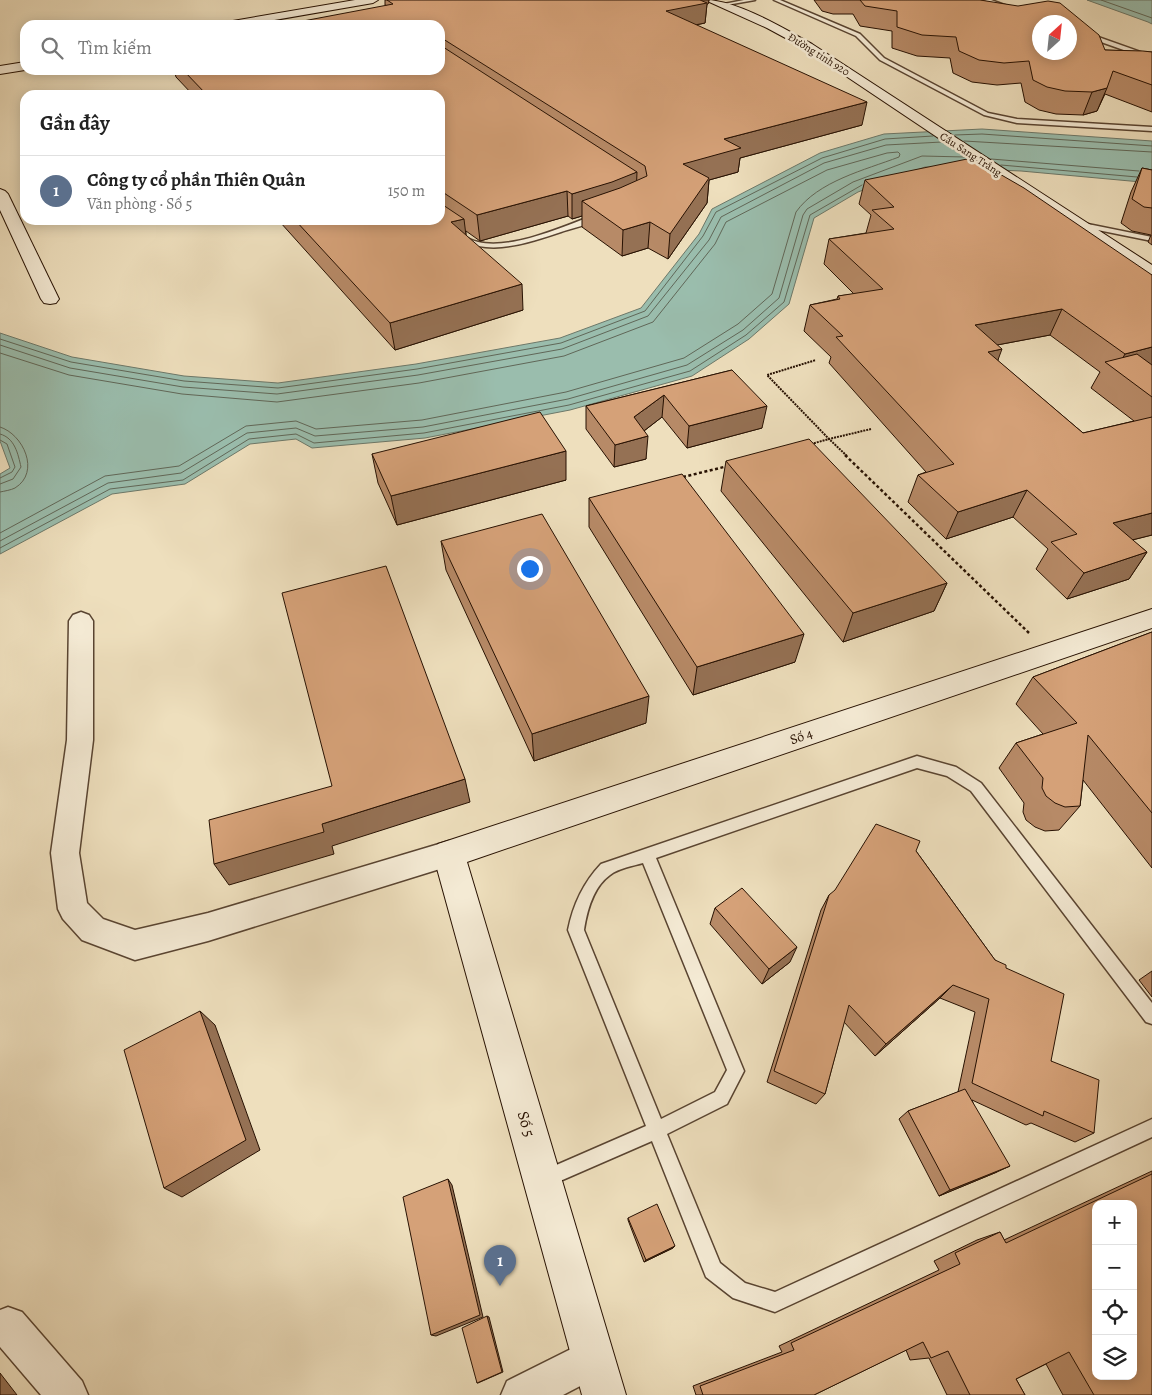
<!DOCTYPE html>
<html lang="vi">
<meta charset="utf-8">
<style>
:root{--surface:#fff;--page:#f2f2f2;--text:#222;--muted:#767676;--line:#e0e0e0;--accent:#8f2418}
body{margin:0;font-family:Alegreya,serif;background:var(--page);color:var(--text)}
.controls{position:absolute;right:15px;bottom:15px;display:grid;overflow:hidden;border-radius:10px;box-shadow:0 2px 12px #0003}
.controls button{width:45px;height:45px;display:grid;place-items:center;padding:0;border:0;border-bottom:1px solid var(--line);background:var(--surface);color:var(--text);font:25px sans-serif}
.compass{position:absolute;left:1032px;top:15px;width:45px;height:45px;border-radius:50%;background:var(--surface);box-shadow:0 2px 12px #0003;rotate:27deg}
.you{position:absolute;left:529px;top:568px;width:18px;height:18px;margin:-12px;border:4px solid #fff;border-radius:50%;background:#1a73e8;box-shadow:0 0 0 8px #1a73e833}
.badge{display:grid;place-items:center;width:32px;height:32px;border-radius:50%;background:var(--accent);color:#fff;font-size:16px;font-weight:700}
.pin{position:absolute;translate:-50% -41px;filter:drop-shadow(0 1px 2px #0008)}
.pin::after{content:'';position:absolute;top:26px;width:18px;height:15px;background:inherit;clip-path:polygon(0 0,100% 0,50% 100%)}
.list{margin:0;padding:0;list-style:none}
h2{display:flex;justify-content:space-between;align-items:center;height:65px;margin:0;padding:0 20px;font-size:21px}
h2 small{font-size:16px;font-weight:400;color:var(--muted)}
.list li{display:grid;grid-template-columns:32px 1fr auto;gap:15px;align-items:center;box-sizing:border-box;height:70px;padding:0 20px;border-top:1px solid var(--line)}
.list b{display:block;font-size:19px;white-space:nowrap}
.list p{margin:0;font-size:16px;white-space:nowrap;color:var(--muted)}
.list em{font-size:16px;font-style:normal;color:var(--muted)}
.icon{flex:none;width:28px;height:28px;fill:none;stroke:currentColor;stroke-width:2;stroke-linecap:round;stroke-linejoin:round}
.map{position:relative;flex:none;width:1152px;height:1395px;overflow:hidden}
.search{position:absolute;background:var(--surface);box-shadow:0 2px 12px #0003;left:20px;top:20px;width:425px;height:55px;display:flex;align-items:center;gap:12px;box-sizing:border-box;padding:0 18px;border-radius:15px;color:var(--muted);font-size:19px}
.panel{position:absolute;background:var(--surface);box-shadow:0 2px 12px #0003;left:20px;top:90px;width:425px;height:135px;border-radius:15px}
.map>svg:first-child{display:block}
</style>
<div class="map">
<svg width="1152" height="1395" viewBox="0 0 1152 1395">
<rect width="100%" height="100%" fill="#eedfbd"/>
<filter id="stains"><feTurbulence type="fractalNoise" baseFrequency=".004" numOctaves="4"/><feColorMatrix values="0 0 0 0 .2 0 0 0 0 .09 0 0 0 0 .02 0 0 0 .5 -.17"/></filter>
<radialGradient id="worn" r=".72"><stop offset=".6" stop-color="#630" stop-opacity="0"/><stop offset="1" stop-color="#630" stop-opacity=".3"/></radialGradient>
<g fill="#9abdad" stroke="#6c7869">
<path d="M1087 0H1152V24L1148 22Z"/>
<path d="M982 129 1152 141V183L1021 171 925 167 858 192 814 218 789 304 749 339 692 376 570 410 425 438 312 448 296 439 250 444 185 484 112 494 0 554V474L10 468 0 441V333L72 357 184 376 278 383 416 364 560 338 641 308 699 234 712 209 820 153 884 134Z"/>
</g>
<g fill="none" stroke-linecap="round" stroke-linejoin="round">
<g stroke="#606758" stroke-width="1">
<path d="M1101 0 1152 18"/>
<path d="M955 135 982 134 1152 146"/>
<path d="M964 141 1152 152"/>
<path d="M991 159 1139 171"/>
<path d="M1001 165 1137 177"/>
<path d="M0 339 71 362 184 381 278 388 417 369 561 343 645 311 703 236 716 212 822 158 885 139 933 136"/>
<path d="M0 345 70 368 183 387 277 394 418 375 562 349 648 316 709 240 721 217 824 163 886 145 942 142"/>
<path d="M0 353 69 375 182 394 277 402 419 383 564 356 653 322 715 244 726 222 827 170 887 153 898 152 900 154 899 157C865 170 818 181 796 212L772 294 738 324 684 358 566 392 422 420 316 429 296 421 246 426 179 466 105 476 0 533"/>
<path d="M0 427C23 434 41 472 15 488 11 490 5 491 0 492"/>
<path d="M0 434C15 438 18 454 21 467L13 479 0 484"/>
<path d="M0 440 7 444 15 467 12 472 0 478"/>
<path d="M0 541 108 483 181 473 247 433 296 428 315 436 423 427 568 399 687 365 743 330 779 298 803 215 807 209 853 182 922 156 965 157"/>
<path d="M0 548 110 489 183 480 249 439 296 434 314 443 424 433 569 405 690 371 746 335 784 302 810 215 862 185"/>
</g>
<defs>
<g id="lane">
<path d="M744 0H755L721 6 719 5Z"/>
<path d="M774 0H780L860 34 884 58 988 113 1017 119 1152 127V131L1017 123 984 115 880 60 856 36Z"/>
<path d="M984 0H991L1010 7 1006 8Z"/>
<path d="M1070 27 1152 56V60L1070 31Z"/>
<path d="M594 215 601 217C590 225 573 228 561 232 516 247 472 262 436 220L443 218C452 228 464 239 478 242 511 250 563 227 594 215Z"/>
<path d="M1073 221 1152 237V241L1073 225Z"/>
<path d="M917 756 956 767 981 783 1152 1003V1024L1146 1022 971 791 947 776 917 768 656 858 744 1071 727 1104 667 1134 720 1263 745 1283 775 1292 1152 1119V1137L775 1312 733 1298 706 1277 652 1141 544 1188 538 1185 535 1179 538 1173 646 1126 568 930C573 905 583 883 601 864ZM643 863 727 1070 715 1092 661 1119 584 930C587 911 593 887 610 875 619 868 633 866 643 863Z"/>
</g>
<g id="street">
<path d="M81 612 89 615 93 621V740L79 853 87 903 103 919 135 930 208 913 449 841 459 845 463 854 459 863 208 941 135 960 82 940 63 919 58 909 51 853 67 740 69 621 73 615Z"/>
<path d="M8 1307 22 1312 82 1381 88 1395H41L0 1347V1310Z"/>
<path d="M593 1338 607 1344 613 1358 607 1372 563 1395H501L507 1381Z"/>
</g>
<g id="secondary">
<path d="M355 0H378L373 3 246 25H221L227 22Z"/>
<path d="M705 0C737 0 783 28 812 44L1152 265V278L1146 277 804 48 767 28Z"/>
<path d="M25 62V70L0 74V66Z"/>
<path d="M0 189 5 191 8 194 59 299 56 303 50 304 44 303 41 299 0 210Z"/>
<path d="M1152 609V628L467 862 626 1395H582L433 854 438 844Z"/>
</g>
</defs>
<use href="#lane" stroke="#594431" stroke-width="3"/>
<use href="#street" stroke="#594431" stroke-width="3"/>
<use href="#secondary" stroke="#271102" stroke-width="2"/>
<g stroke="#271102" stroke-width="2" stroke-dasharray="2 1" stroke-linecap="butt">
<path d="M811 444 829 439 767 375 816 360"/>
<path d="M847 456 829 439 871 429"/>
</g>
<g stroke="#271102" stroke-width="2.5" stroke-dasharray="3 2.5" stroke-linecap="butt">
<path d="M845 455 1029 633"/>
<path d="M683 477 728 466"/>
</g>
<use href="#lane" fill="#f4ead4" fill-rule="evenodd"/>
<use href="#street" fill="#f4ead4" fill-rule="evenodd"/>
<use href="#secondary" fill="#f4ead4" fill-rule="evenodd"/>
</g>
<g fill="#b78a67" stroke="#271102" fill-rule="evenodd">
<path d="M385 0H709L708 4H707L705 23 696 25 862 125 740 158 738 172 709 180 707 203 668 259 648 248 622 256 582 227V216L572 219 568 216 480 241 466 231V235L523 310 395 350 280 222 279 220H440V95H193L176 77 174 70H440V25L385 5Z"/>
<path d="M814 0H980L1105 50 1152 52V112L1105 94 1097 111 1083 115 1056 114 1039 110 1025 102 1021 83 997 85 972 82 953 73 950 58 917 56 892 48V31L860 26 853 14H833L822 11Z"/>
<path d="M1142 168 1152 170V245L1148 242 1151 235 1132 231 1121 223 1131 192Z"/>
<path d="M865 180 1152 275V535L1132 540 1147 552 1129 579 1067 599 1036 569 1048 549 1013 517 946 539 908 502 918 475 926 472 829 363 831 357 804 331 810 305 837 299 838 296 854 294 824 264 829 239 866 233 871 215 859 204ZM1050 335 1100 372 1091 388 1134 421 1083 433 998 361 997 345Z"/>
<path d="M732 370 762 428 687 448 662 417 644 431 646 459 614 467 586 429V406Z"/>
<path d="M372 454 566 480 397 525 378 483Z"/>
<path d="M726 461 947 583 934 611 843 642 721 491Z"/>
<path d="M589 498 795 662 693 695 589 527Z"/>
<path d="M441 541 646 723 534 761 446 570Z"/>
<path d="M1152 632V868L1083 780 1080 806 1059 830 1045 831 1035 827 1026 820 1023 812 1024 803 999 768 1016 743 1043 734 1016 704 1033 677Z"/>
<path d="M916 851 995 960 1006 968 1051 1061 1094 1133 1075 1142 1031 1123 1026 1125 972 1100 997 1172 939 1196 899 1119 908 1111 958 1092 975 1012 940 998 875 1056 844 1022 825 1094 816 1104 767 1082 821 910 829 895Z"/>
<path d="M715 908 790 962 762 984 710 924Z"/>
<path d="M1152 971V997L1139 980Z"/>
<path d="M1152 1171V1395H1063L1046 1364 1016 1379 1025 1395H947L929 1358 910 1360 906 1350 814 1395H696L693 1386 782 1352 779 1346 939 1270 934 1261 977 1240 1000 1232 1004 1240Z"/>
<path d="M628 1218 675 1246 673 1248 644 1262 628 1220Z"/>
</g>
<g fill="#957154" stroke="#271102">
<path d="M675 0H709L708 4H707L705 23 664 31 666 11Z"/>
<path d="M1107 88 1097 111 1083 115 1092 92Z"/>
<path d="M867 102 862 125 740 158 738 172 709 180 707 203 668 259 670 234 683 164 724 139Z"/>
<path d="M637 172 636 197 582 201V216L572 219V194Z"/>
<path d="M441 191 444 216 440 217V192Z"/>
<path d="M567 191 568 216 480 241 477 215Z"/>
<path d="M464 219 467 244 451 222Z"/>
<path d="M650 222 648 248 622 256 623 230Z"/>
<path d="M522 284 523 310 395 350 390 323Z"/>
<path d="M1062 309 1050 335 965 351 975 325Z"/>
<path d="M1152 347V370H1116L1125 354Z"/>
<path d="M1002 349 992 376 988 352Z"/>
<path d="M664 395 662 417 632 440 634 417Z"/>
<path d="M767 406 762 428 687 448 689 426Z"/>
<path d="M648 436 646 459 614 467 615 445Z"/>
<path d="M566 451V480L397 525 391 496Z"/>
<path d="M1027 490 1013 517 946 539 958 512Z"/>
<path d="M1152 513V535L1096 549 1113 523Z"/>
<path d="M1147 552 1129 579 1067 599 1084 573Z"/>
<path d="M947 583 934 611 843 642 853 613Z"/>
<path d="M804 634 795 662 693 695 697 667Z"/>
<path d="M649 696 646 723 534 761 532 734Z"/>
<path d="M465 779 470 802 332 846 334 854 229 885 214 864 322 824Z"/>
<path d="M797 947 790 962 762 984 769 969Z"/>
<path d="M953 985 940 998 875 1056 886 1044Z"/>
<path d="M200 1011 215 1025 260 1150 182 1197 164 1188Z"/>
<path d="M1010 1166 997 1172 939 1196 950 1190Z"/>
<path d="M448 1179 452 1185 483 1317 436 1336 431 1335Z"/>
<path d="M675 1246 673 1248 644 1262 646 1260Z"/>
<path d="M487 1316 489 1317 503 1372 478 1383H477Z"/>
<path d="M0 1373 17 1395H0Z"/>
</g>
<g fill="#d5a178" stroke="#271102" fill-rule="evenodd">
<path d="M387 0H700L707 3 666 11 867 102 724 139 741 148 683 164 709 178 670 234 650 222 623 230 582 201 620 188 647 176 645 166 440 37V25H282L393 4Z"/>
<path d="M860 0H980L1018 6 1048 1 1060 3 1099 35 1105 50 1143 51 1152 52V85L1113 71 1107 88 1092 92 1065 91 1047 87 1033 80 1029 61 1004 63 979 60 959 51 956 37 922 35 897 27V11L865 6ZM1040 22H1070V52H1040Z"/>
<path d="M440 45 637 172 612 182 572 194 567 191 477 215 441 191 440 192V95H207L183 70H280L285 74H292L294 73 291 70H440Z"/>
<path d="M972 158 1024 188 1152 275V347L1125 354 1062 309 975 325 1002 349 988 352 1083 433 1152 417V513L1113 523 1147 552 1084 573 1051 542 1077 534 1027 490 958 512 918 475 954 464 836 337 843 336 810 305 840 299 838 296 883 289 829 239 894 229 872 210 894 207 865 180Z"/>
<path d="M1142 168 1152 170V208L1144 207 1132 199Z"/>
<path d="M440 203 464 219 451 222 522 284 390 323 295 220H440Z"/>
<path d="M1137 354 1152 365V397L1105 362Z"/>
<path d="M732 370 767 406 689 426 664 395 634 417 648 436 615 445 586 406Z"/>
<path d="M540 412 566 451 391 496 372 454Z"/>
<path d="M809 439 947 583 853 613 726 461Z"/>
<path d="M682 474 804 634 697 667 589 498Z"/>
<path d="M542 514 649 696 532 734 441 541Z"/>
<path d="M386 566 465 779 322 824 324 832 214 864 209 820 332 786 282 593Z"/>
<path d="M1152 632V813L1088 735 1080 806 1065 807 1055 803 1046 796 1042 788 1043 778 1016 743 1077 723 1033 677Z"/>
<path d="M876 824 920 841 916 851 995 960 1006 965V968L1064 994 1051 1061 1099 1080 1094 1133 1044 1111 1043 1116 972 1083 989 999 953 985 886 1044 849 1005 825 1094 774 1071 829 895 835 890Z"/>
<path d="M742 888 797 947 769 969 715 908Z"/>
<path d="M200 1011 246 1140 164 1188 124 1050Z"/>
<path d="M965 1089 1010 1166 950 1190 908 1111Z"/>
<path d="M1152 1174V1395H1094L1069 1352 1016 1379 1025 1395H970L948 1351 931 1358 923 1342 814 1395H703L700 1386 794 1350 791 1343 960 1264 955 1253 1000 1232 1006 1243ZM1096 1204H1133V1376H1096Z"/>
<path d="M448 1179 480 1315 431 1335 403 1197Z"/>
<path d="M657 1204 675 1246 646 1260 628 1218Z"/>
<path d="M487 1316 502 1372 477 1383 462 1328Z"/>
</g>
<g text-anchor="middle" stroke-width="5" stroke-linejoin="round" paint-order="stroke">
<g font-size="11" fill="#271102" stroke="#f4ead4">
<text transform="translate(819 54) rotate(32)" y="4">Đường tỉnh 920</text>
<text transform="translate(971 154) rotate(33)" y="4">Cầu Sang Trắng</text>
</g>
<g font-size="14" fill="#271102" stroke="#f4ead4">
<text transform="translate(801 736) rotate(-19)" y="5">Số 4</text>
</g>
<g font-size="16" fill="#271102" stroke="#f4ead4">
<text transform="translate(527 1124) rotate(74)" y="6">Số 5</text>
</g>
</g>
<rect width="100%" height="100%" filter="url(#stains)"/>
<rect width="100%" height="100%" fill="url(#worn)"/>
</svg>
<div class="controls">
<button>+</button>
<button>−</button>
<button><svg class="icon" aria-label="locate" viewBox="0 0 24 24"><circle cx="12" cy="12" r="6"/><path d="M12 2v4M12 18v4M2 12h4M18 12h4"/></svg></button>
<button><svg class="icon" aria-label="layers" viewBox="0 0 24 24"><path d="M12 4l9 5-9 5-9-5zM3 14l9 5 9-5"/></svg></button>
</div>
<svg class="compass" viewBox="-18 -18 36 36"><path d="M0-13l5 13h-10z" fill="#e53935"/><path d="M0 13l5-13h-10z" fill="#767676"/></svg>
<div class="you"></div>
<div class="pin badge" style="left:500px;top:1286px;background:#5c6f8a">1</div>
<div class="search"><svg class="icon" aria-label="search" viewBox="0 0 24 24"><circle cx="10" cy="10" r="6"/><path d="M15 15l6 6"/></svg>Tìm kiếm</div>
<section class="panel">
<h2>Gần đây<small></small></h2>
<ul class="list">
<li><span class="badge" style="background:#5c6f8a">1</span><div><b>Công ty cổ phần Thiên Quân</b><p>Văn phòng · Số 5</p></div><em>150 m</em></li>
</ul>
</section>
</div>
